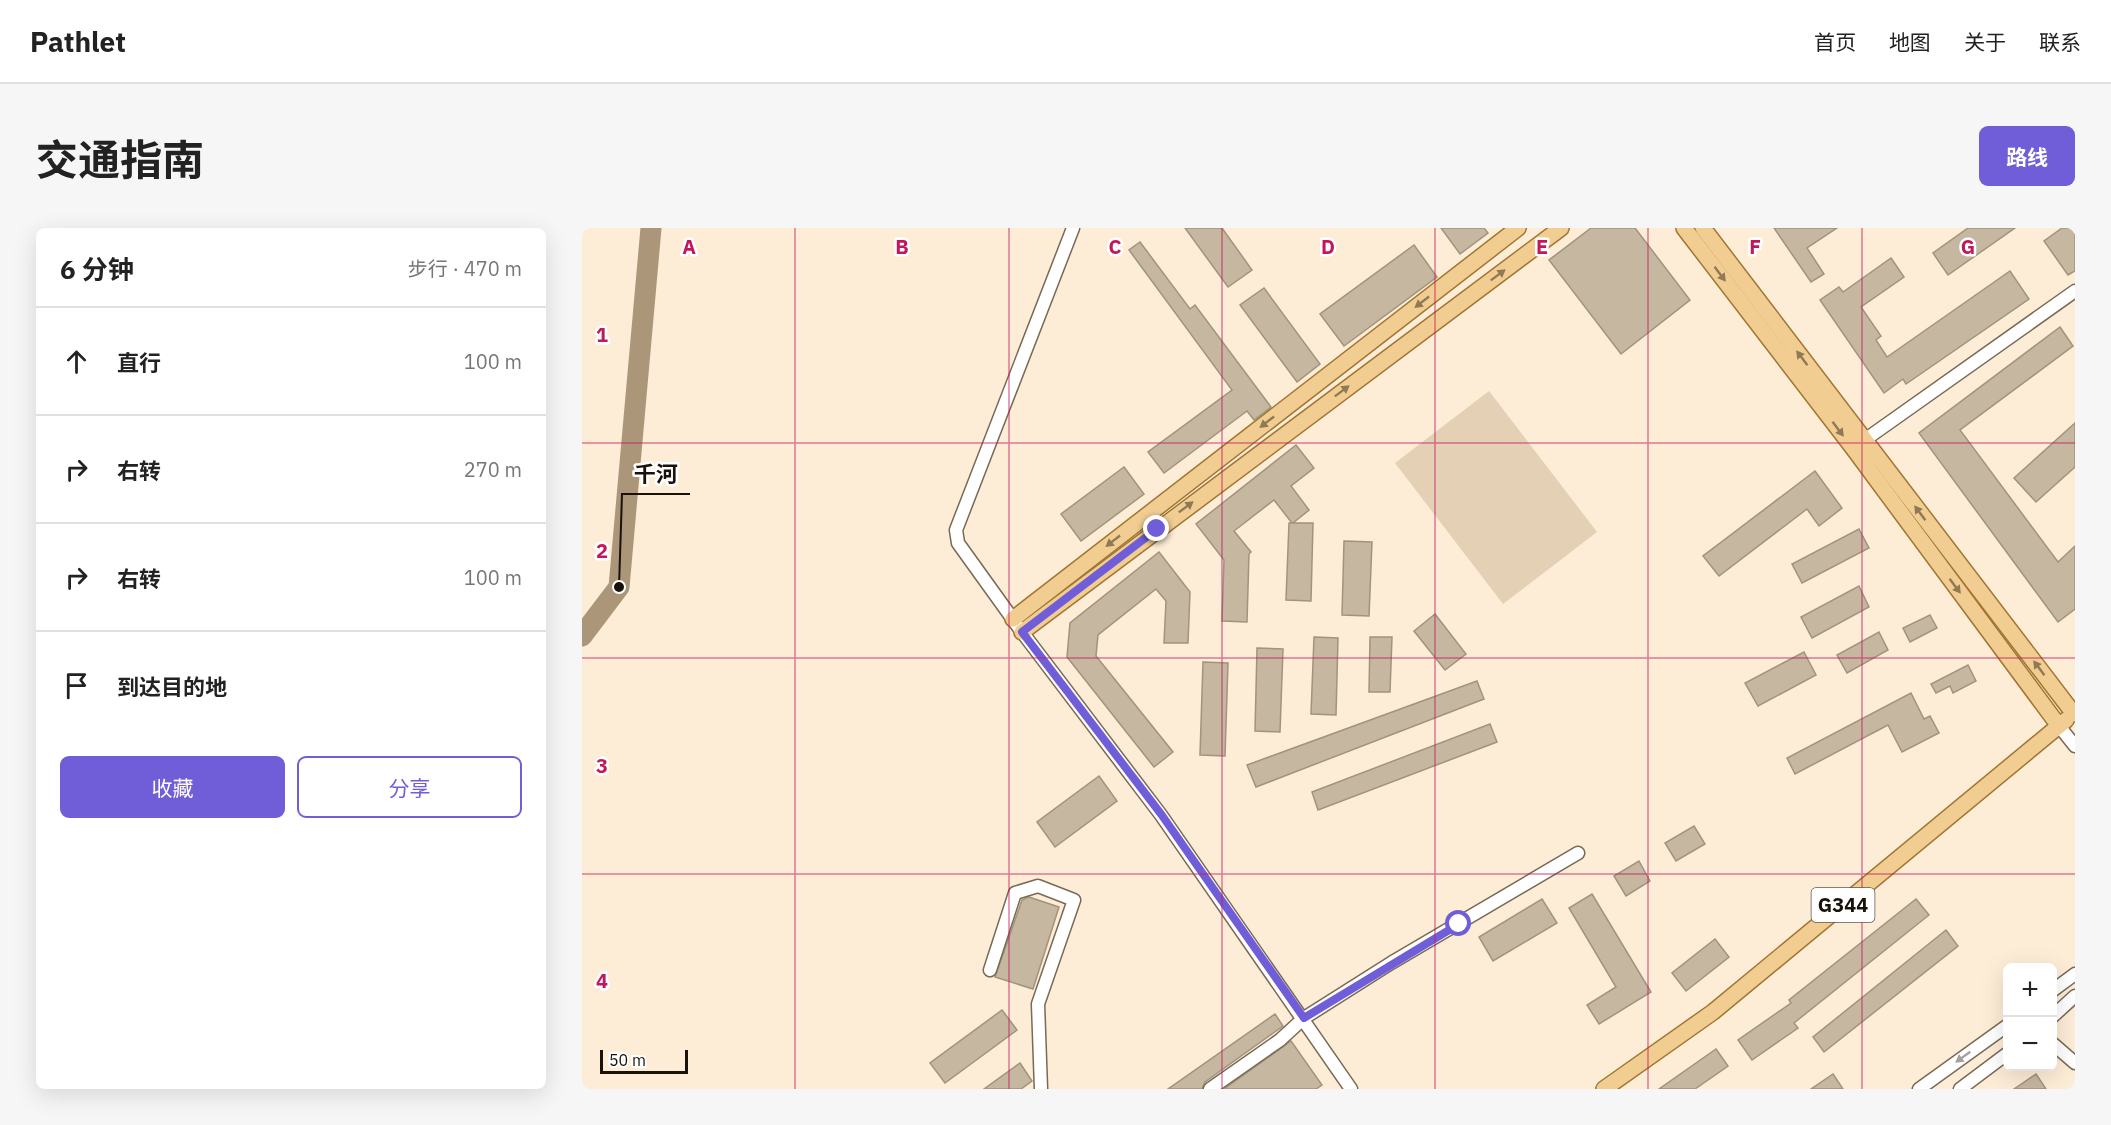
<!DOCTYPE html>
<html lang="zh">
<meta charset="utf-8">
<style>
:root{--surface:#fff;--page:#f6f6f6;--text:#222;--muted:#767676;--line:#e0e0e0;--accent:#705ed8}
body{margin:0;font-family:"IBM Plex Sans","Noto Sans SC",sans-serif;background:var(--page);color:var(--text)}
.controls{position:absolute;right:18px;bottom:18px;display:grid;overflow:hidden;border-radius:9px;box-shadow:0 6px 24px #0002}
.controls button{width:54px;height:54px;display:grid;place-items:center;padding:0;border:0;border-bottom:2px solid var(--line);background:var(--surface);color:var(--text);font:30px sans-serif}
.scale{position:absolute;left:18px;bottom:15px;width:88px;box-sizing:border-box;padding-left:6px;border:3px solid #18120a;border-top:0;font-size:16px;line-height:21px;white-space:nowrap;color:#18120a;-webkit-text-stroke:4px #fff;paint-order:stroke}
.stop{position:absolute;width:18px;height:18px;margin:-14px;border:4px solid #705ed8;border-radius:50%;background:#fff}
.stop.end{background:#705ed8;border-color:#fff;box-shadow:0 2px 6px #0008}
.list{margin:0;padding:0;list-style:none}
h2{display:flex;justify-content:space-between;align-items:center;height:78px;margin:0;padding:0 24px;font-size:26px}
h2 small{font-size:20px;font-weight:400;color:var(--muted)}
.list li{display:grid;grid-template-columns:39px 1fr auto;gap:18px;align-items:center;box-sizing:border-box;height:108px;padding:0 24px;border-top:2px solid var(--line)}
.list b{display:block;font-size:22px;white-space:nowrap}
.list em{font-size:20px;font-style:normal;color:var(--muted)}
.actions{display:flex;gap:12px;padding:18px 24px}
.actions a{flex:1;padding:14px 0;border:2px solid var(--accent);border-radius:9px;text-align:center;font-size:21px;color:var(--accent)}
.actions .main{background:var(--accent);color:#fff}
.icon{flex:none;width:33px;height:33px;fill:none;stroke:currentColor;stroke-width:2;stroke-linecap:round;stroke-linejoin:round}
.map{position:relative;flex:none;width:1493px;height:861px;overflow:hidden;border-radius:9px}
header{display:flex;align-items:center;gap:36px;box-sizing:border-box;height:84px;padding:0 30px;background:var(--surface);border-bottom:2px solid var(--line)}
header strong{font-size:28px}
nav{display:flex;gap:33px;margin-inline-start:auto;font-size:21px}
.intro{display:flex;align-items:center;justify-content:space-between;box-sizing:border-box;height:144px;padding:0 36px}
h1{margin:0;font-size:42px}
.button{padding:15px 27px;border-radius:9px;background:var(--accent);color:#fff;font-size:21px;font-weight:700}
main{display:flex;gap:36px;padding:0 36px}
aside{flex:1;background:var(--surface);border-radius:9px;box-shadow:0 6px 24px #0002}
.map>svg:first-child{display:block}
</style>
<header>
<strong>Pathlet</strong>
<nav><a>首页</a><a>地图</a><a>关于</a><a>联系</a></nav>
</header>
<div class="intro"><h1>交通指南</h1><a class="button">路线</a></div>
<main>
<aside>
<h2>6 分钟<small>步行 · 470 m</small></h2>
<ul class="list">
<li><svg class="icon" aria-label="ahead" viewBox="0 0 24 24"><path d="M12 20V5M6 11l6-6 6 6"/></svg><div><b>直行</b></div><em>100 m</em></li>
<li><svg class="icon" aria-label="right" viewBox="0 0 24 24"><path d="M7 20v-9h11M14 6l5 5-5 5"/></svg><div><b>右转</b></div><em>270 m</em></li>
<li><svg class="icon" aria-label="right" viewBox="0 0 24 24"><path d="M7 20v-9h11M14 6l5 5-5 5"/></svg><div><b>右转</b></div><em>100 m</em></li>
<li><svg class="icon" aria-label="arrive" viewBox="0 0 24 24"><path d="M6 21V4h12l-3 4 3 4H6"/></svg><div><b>到达目的地</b></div></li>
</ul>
<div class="actions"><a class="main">收藏</a><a>分享</a></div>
</aside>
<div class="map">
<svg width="1493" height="861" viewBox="0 0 1493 861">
<rect width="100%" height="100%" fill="#fdecd6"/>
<path fill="#e3d0b5" d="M907 163 1015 304 921 376 813 235Z"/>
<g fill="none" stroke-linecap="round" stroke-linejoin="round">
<path stroke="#ab9679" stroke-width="21" d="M0 408 37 359 69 0"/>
</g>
<g fill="#c6b7a1" stroke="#a2937e" stroke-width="1.5">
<path d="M603 0H640L670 42 646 59Z"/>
<path d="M859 0H902L906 5 878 26Z"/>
<path d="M1009 0H1053L1108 72 1039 126 967 32Z"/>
<path d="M1192 0H1255L1225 20 1242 46 1229 54Z"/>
<path d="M1386 0H1433L1366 47 1351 25Z"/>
<path d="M1480 0H1493V43L1486 47 1462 13Z"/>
<path d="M558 14 608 81 613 77 689 179 672 192 665 183 582 245 566 224 650 162 547 22Z"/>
<path d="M832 17 855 49 762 118 738 86Z"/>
<path d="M1309 30 1322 49 1279 79 1299 108 1294 112 1305 129 1428 43 1447 71 1324 156 1321 151 1302 165 1238 72 1257 59 1261 64Z"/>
<path d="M682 60 738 136 715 154 658 77Z"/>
<path d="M1478 99 1491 118 1378 202 1476 334 1493 318V381L1476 394 1337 205Z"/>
<path d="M1493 195V239L1454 274 1432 250Z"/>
<path d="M714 217 732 240 709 258 727 282 711 295H731L729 373 704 372 707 295H710L692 272 652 303 669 324 667 326 665 394 640 393 642 332 614 296Z"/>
<path d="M542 239 562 266 499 313 479 286Z"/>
<path d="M1233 243 1260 280 1237 298 1225 281 1137 348 1121 328Z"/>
<path d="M1277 301 1287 320 1220 355 1210 336Z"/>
<path d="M762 313 790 314 787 388 760 387Z"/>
<path d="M577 324 608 364 606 415H582L584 373 574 361 516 407 514 428 591 524 572 539 485 429 488 395Z"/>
<path d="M1277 358 1287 379 1230 410 1219 389Z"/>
<path d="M853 386 884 426 863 442 832 403Z"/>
<path d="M1348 387 1355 400 1328 414 1321 400Z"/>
<path d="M1297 404 1306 422 1265 445 1255 427Z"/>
<path d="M732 409 756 410 754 487 729 486Z"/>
<path d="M788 409H810L808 464H787Z"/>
<path d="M675 420 701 421 698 504 673 503Z"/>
<path d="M1222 424 1234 447 1176 478 1163 455Z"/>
<path d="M621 434 646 435 643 528 618 527Z"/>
<path d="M1386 437 1394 453 1371 465 1368 458 1354 465 1349 456Z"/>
<path d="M895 453 902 471 674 559 665 537Z"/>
<path d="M1329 465 1342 491 1348 488 1357 505 1320 524 1306 497 1213 546 1205 530Z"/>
<path d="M908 496 915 514 736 582 730 564Z"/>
<path d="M517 548 535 573 473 619 455 594Z"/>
<path d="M1112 598 1123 616 1094 633 1083 615Z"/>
<path d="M1057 633 1068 653 1044 668 1032 648Z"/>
<path d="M1010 666 1069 764 1017 796 1005 777 1034 759 987 680Z"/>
<path d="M447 669 477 679 451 761 413 749 440 672Z"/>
<path d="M960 671 975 695 911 733 897 709Z"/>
<path d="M1334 671 1347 687 1212 795 1216 800 1170 832 1156 812 1209 775 1207 772Z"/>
<path d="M1364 702 1376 718 1242 824 1231 809Z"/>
<path d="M1133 711 1147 729 1104 763 1090 745Z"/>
<path d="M420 782 435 802 363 855 348 835Z"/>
<path d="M693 786 701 798 623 854 620 861H586Z"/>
<path d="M709 813 740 857 734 861H642Z"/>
<path d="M1134 821 1146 838 1113 861H1077Z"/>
<path d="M438 835 450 853 439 861H402Z"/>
<path d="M1251 846 1261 861H1229Z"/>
<path d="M1454 846 1464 861H1432Z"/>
</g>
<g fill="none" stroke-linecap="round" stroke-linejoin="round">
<defs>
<g id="minor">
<path d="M491 0 374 302 376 315 440 404 579 587 769 861"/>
<path d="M1277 216 1493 63"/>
<path d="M1477 498 1493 518"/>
<path d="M408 742 433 665 456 658 492 672 456 776 459 861"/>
<path d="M1470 763 1493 746"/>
<path d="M1470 789 1493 768"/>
<path d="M1470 815 1493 835"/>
<path d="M628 861 698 812 722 790 809 735 996 625"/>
<path d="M1337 861 1426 797"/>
<path d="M1378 861 1426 825"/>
</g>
<g id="major">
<path d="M1102 0 1271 220 1477 498"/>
<path d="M1121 0 1492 486"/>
<path d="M431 391 936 0"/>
<path d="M440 404 979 0"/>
<path d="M1022 861 1131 784 1484 492"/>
</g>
</defs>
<use href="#minor" stroke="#786a56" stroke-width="15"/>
<use href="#major" stroke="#a07633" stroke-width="18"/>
<use href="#minor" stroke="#fff" stroke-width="12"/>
<use href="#major" stroke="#f2cd92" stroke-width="15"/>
</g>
<defs><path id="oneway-solid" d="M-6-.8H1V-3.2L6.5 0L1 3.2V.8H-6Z" transform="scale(1.5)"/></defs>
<g fill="#907955">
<use href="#oneway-solid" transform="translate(1138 46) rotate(53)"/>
<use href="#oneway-solid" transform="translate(916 47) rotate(-37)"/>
<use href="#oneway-solid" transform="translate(840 74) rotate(142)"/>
<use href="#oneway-solid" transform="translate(1220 130) rotate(-127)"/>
<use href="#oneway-solid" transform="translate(760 163) rotate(-37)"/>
<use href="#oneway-solid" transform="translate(685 194) rotate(142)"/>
<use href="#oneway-solid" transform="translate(1256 201) rotate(53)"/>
<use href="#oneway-solid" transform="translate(604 279) rotate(-37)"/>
<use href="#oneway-solid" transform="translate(1338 285) rotate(-127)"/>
<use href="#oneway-solid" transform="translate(531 313) rotate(142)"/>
<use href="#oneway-solid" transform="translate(1373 358) rotate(53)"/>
<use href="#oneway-solid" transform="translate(1457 440) rotate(-127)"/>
</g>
<use fill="#a3a09d" href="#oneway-solid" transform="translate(1381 829) rotate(144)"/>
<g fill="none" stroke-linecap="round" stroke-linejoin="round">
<path stroke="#705ed8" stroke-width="8" d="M575 301 440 404 579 586 722 790 877 696"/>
</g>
<path fill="none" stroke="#c2185b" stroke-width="1.5" stroke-opacity="0.55" d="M213 0V861M427 0V861M640 0V861M853 0V861M1066 0V861M1280 0V861M0 215H1493M0 430H1493M0 646H1493"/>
<g text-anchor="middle" stroke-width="5" stroke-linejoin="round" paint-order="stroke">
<rect fill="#fff" stroke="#5d5954" stroke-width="1.5" x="1229.5" y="660" width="63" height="34" rx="4.5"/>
<g font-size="20" font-weight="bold" fill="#18120a">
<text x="1261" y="684">G344</text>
</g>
</g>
<g font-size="20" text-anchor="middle" font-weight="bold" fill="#c2185b" stroke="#fff" stroke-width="5" stroke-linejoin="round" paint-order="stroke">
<text x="107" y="26">A</text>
<text x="320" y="26">B</text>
<text x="533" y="26">C</text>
<text x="746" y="26">D</text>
<text x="960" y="26">E</text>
<text x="1173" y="26">F</text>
<text x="1386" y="26">G</text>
<text x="20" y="114">1</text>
<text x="20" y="330">2</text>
<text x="20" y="545">3</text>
<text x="20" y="760">4</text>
</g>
<path fill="none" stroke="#18120a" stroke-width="2" d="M37 359L40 266H108"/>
<circle fill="#18120a" stroke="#fff" stroke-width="2" cx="37" cy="359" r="6"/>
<g font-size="22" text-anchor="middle" font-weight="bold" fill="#18120a" stroke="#fff" stroke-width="5" stroke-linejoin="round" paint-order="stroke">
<text x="74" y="254">千河</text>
</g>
</svg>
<div class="controls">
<button>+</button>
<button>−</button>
</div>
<div class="scale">50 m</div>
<div class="stop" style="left:877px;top:696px"></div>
<div class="stop end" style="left:575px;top:301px"></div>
</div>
</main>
